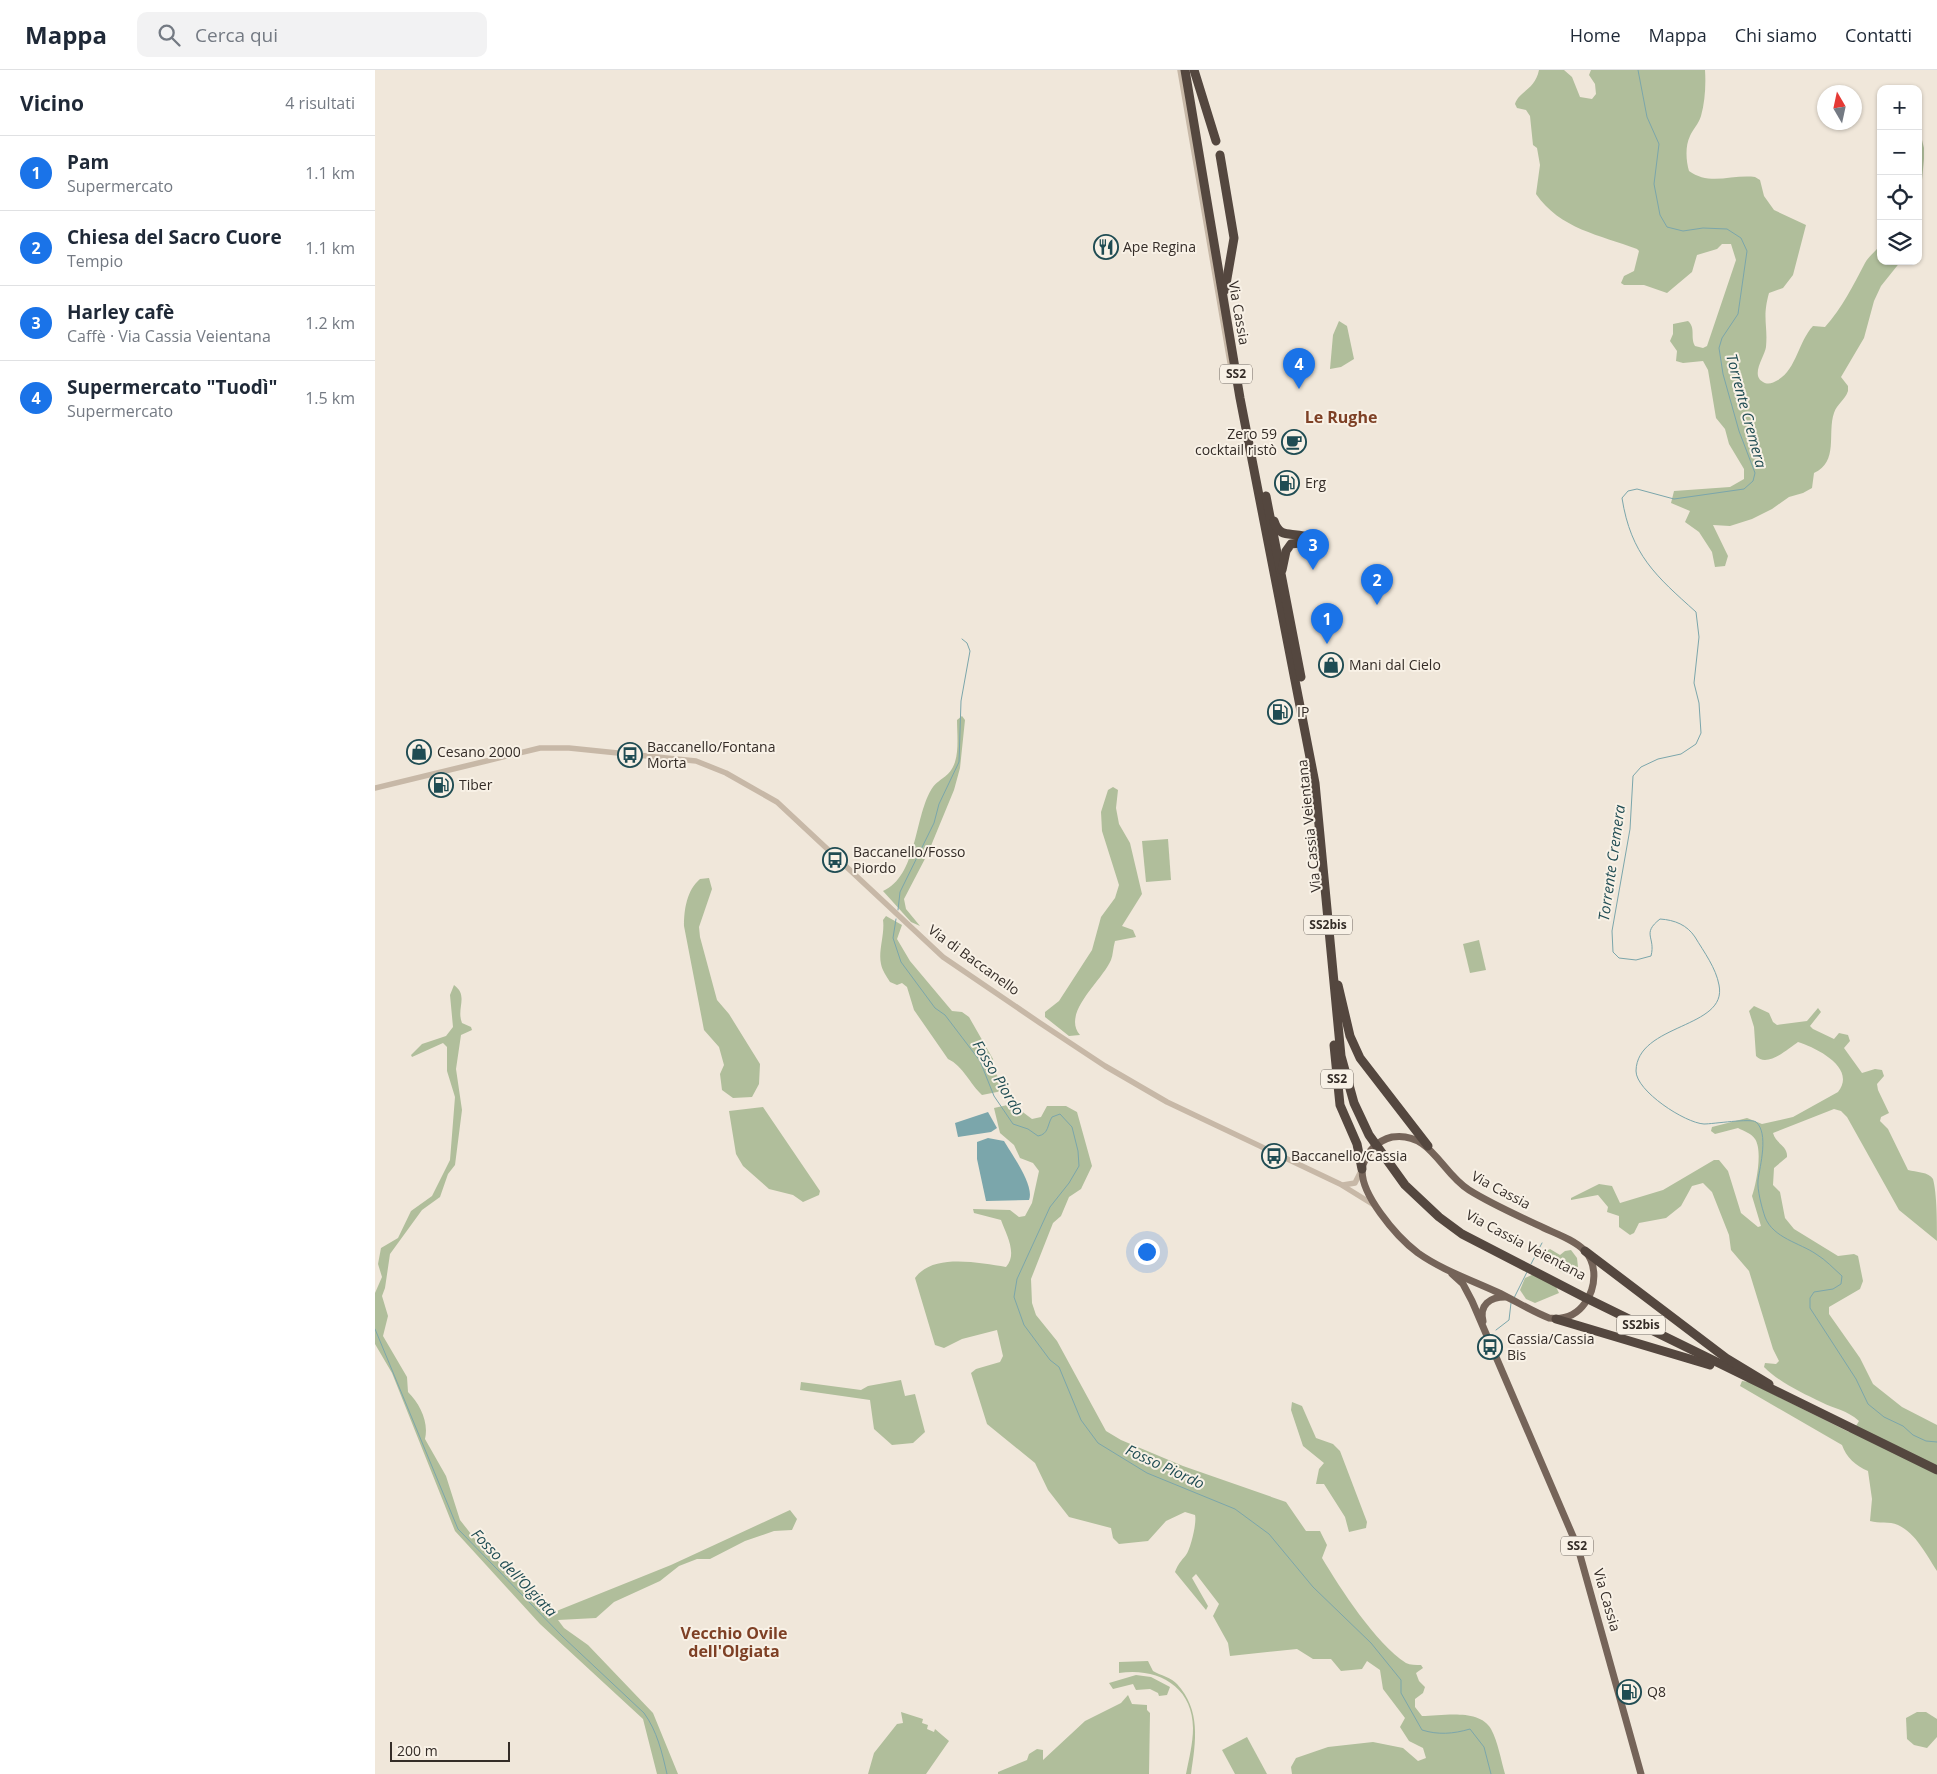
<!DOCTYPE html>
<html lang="it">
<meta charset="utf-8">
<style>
:root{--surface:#fff;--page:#f2f2f3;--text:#1f2937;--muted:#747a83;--line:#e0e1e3;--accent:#1a73e8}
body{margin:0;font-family:"Open Sans",sans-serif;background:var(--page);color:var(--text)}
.controls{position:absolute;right:15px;top:15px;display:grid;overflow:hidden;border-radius:10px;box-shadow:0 1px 4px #0004}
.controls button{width:45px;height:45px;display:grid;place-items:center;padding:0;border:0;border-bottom:1px solid var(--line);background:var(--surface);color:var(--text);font:25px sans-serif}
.compass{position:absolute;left:1442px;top:15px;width:45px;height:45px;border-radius:50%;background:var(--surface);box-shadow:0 1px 4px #0004;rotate:351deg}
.scale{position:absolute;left:15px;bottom:12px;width:120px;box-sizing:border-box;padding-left:5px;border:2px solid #342c27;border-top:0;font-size:14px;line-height:18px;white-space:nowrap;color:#342c27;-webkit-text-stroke:4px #f8f1e6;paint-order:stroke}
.you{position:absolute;left:771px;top:1181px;width:18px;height:18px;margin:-12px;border:4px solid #fff;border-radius:50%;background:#1a73e8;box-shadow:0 0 0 8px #1a73e833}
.badge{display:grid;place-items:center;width:32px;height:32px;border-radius:50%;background:var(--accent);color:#fff;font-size:16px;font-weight:700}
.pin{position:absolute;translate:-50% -41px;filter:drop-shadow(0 1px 2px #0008)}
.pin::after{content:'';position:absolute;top:26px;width:18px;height:15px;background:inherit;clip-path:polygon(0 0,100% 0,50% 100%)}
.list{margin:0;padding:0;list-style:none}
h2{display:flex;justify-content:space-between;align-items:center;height:65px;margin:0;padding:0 20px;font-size:21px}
h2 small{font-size:16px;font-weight:400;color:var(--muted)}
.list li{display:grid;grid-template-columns:32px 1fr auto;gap:15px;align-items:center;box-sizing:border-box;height:75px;padding:0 20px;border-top:1px solid var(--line)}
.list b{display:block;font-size:19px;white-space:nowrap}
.list p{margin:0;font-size:16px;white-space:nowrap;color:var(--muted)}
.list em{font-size:16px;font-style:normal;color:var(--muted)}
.icon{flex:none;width:28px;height:28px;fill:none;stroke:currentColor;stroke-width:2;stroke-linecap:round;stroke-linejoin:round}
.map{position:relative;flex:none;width:1562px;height:1704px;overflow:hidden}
header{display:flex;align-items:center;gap:30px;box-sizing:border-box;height:70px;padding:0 25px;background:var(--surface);border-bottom:1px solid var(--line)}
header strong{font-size:24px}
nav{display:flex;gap:28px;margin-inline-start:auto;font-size:18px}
.search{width:350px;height:45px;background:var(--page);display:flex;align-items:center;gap:12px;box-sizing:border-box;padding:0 18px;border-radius:10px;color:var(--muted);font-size:19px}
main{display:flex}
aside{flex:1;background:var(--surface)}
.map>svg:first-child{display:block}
</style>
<header>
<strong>Mappa</strong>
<div class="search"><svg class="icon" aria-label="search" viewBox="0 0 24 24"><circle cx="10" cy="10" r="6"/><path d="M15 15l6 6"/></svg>Cerca qui</div>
<nav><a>Home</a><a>Mappa</a><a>Chi siamo</a><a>Contatti</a></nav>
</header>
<main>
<aside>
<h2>Vicino<small>4 risultati</small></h2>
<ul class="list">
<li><span class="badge">1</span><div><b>Pam</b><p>Supermercato</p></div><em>1.1 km</em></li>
<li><span class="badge">2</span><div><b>Chiesa del Sacro Cuore</b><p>Tempio</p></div><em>1.1 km</em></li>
<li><span class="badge">3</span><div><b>Harley cafè</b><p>Caffè · Via Cassia Veientana</p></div><em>1.2 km</em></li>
<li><span class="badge">4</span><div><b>Supermercato &quot;Tuodì&quot;</b><p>Supermercato</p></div><em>1.5 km</em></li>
</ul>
</aside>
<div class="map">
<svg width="1562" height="1704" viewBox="0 0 1562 1704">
<rect width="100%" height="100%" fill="#f0e7da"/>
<g fill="#b0be9b">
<path d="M1164 0H1189L1197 7 1205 27 1217 29 1221 24 1220 14 1214 5 1216 0H1330C1331 15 1330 32 1326 46 1323 55 1318 59 1315 66 1310 76 1311 91 1314 101 1334 116 1358 104 1380 107L1385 110 1389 126 1399 140 1431 155 1418 205 1408 218 1394 223C1387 248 1393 255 1391 277 1390 286 1375 305 1388 312 1393 315 1398 313 1403 310 1422 298 1423 272 1438 256L1450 257C1467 238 1478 216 1490 193 1494 185 1502 182 1506 172V191H1526L1506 216 1499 231 1489 268 1466 307 1473 316V321C1470 330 1462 334 1459 343 1452 363 1464 392 1439 403L1437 418 1428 423 1414 427 1397 439 1377 449 1355 456 1338 455 1353 486 1350 496 1340 497 1337 482 1324 462 1310 452 1315 441 1296 433 1299 421 1355 417 1369 409V399L1354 374 1350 359 1341 348 1333 300 1328 291 1308 293 1301 291 1302 281 1295 271 1298 264V254L1313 251C1321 258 1315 267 1320 276L1328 278 1332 276 1361 190 1356 174H1347L1342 179 1322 185 1317 202 1292 223 1269 215H1249L1246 213 1249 206 1259 201 1264 181 1262 179C1225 165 1185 159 1161 124L1165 95 1162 78 1158 75 1155 46 1151 40 1142 38 1140 34C1144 21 1160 20 1164 0Z"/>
<path d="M1543 54 1549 78V89L1543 151Z"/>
<path d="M964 251 972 256 979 289 966 297 955 299 958 265Z"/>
<path d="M587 646 590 650 585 698 579 720 553 783 529 829 531 839 545 856 536 852 508 821C542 806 539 749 556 720 563 708 575 708 580 692 584 679 582 663 582 650Z"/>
<path d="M738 717 743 720 741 738 744 754 755 773 767 824 747 856 758 860 761 867 740 871C738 878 738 885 736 890 727 911 686 943 705 965L694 966 670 947V942L684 931 717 880 726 847 740 828 744 815 727 761 726 742 733 720Z"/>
<path d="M793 769 796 810 771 812 767 771Z"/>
<path d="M325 809 334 808 337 819 324 857 325 867 342 930 354 944 385 994 384 1014 377 1027 358 1028 347 1020 345 1004 349 995 344 977 329 960 309 856C309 839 312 820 325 809Z"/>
<path d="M511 846 527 855 522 869 535 891 577 941 587 942 594 947 618 989 619 1001 632 1020 607 1025C595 1014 588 996 573 989L539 940 532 917 527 913 522 915 515 912C512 907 507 900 506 894 503 881 510 864 508 850Z"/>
<path d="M1104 870 1111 900 1095 903 1088 874Z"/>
<path d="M79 915C94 926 81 938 87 953L96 957 97 960 86 965 81 999 87 1040 80 1095 73 1104 65 1127 47 1140 15 1184 10 1218 7 1226 13 1246 8 1266 32 1307 33 1322C45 1334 54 1352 50 1369L71 1406 85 1450 107 1478 120 1487 130 1501 148 1513 153 1526 169 1531 172 1542 176 1545 184 1540 296 1495 415 1440 422 1449 417 1460 399 1461 370 1471 335 1489H322L304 1496 285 1511 239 1532 221 1548 183 1550 189 1558 213 1575 278 1643 303 1704H282L268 1649 165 1554 80 1461 17 1303 0 1274V1223L7 1207 3 1194 6 1178 23 1168 36 1141 57 1126 75 1090 80 1027 72 1001V977L68 973 37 987 36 985 47 974 71 966 78 957 75 925Z"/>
<path d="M1379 936 1394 943 1398 952 1402 955 1432 951 1443 938 1446 942 1435 956 1438 959 1459 969 1464 963 1473 965 1475 971 1469 978 1487 1003 1500 999 1507 1000 1509 1006 1502 1014 1503 1020 1514 1043 1506 1047 1505 1051 1513 1059 1533 1100C1541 1102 1554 1102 1558 1109 1562 1124 1562 1153 1562 1171L1524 1140 1472 1047 1466 1041 1459 1039 1398 1063C1401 1074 1413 1076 1412 1087L1399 1098 1398 1115 1405 1122 1410 1148 1419 1159 1463 1186 1479 1184 1483 1186 1488 1211 1485 1219 1454 1237V1244L1485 1288 1498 1314 1527 1337 1562 1355V1501C1552 1486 1541 1463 1523 1455 1514 1451 1504 1454 1495 1451L1497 1429 1493 1401C1481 1396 1471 1387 1467 1375L1365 1316 1367 1311 1374 1312 1474 1362 1478 1361 1484 1351C1472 1340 1460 1339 1446 1332 1427 1323 1404 1312 1389 1297L1390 1293 1401 1294 1404 1291 1398 1279 1374 1201 1356 1180 1354 1165 1337 1122 1328 1113 1317 1116 1306 1136 1291 1148 1264 1153 1259 1163 1255 1165 1244 1157V1146L1232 1142 1233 1137 1223 1125 1196 1130V1128L1224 1114 1237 1116 1245 1133 1288 1120 1339 1090H1344L1353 1101 1366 1143 1383 1157 1386 1156 1377 1126C1381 1115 1388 1081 1380 1069 1377 1064 1369 1061 1363 1058L1340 1064 1336 1061 1337 1057 1372 1048 1387 1054 1418 1047 1463 1022C1482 998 1442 978 1423 972 1413 979 1392 998 1381 986L1379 957 1374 941Z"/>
<path d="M637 1034 657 1049 666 1047 672 1036H691L702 1042 717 1096 706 1119 694 1127 686 1146 678 1153 656 1209 657 1233 661 1245 682 1271 731 1361 746 1370 808 1396 911 1432 931 1461H945L952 1475 947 1488C965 1518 1001 1574 1031 1593 1035 1595 1041 1595 1046 1595L1048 1598 1041 1603 1044 1611 1050 1617 1048 1623 1040 1629V1637L1047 1646C1067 1646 1104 1638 1116 1659 1123 1672 1126 1690 1130 1704H917L916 1697 921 1688 953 1677 998 1672 1028 1678 1043 1691 1051 1688 1048 1678 1034 1671 1025 1657 1030 1648 1008 1619 1005 1600 992 1591 987 1599 966 1601 956 1589H938L922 1579 855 1586 853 1573 838 1546 844 1534 821 1504 817 1508 833 1536 831 1540 800 1502C803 1494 806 1491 811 1485 816 1478 822 1452 820 1445L810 1442 791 1451 773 1471 744 1474 738 1468 736 1458 694 1447 673 1420 660 1393 612 1354 596 1303 601 1299 625 1292 628 1286 622 1260 587 1269 569 1278 560 1275 540 1208C558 1183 604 1193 631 1197 643 1184 631 1164 626 1150L599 1143 598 1139 635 1140 644 1147 650 1146 657 1133 664 1101 658 1093 645 1088 639 1075 625 1063 619 1038Z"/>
<path d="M388 1037 445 1121 444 1125 428 1132 418 1125 394 1119 368 1096 361 1084 354 1041Z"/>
<path d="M1175 1179 1185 1185 1190 1181 1196 1180 1202 1188 1203 1197 1194 1204C1182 1202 1173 1193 1168 1183Z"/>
<path d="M1159 1204 1181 1217 1184 1223 1160 1233 1151 1229 1145 1220 1150 1208Z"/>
<path d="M526 1310 530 1326 540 1324 550 1362 538 1373 517 1375 499 1359 495 1330 425 1320 426 1312 486 1320 493 1316Z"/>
<path d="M917 1332 927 1336 941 1368 958 1374 965 1381 992 1452 991 1458 974 1462 970 1447 949 1414H941L944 1399 949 1393 928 1376 916 1340Z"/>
<path d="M773 1591 778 1601C785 1605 797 1608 802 1614 826 1640 821 1671 816 1704H811C814 1689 818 1673 818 1658 818 1616 782 1597 744 1603V1592Z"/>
<path d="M761 1605 776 1607 795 1617 792 1625 784 1626 783 1623 775 1619 761 1620 758 1614 738 1619 734 1613Z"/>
<path d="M753 1625 757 1634 772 1635V1640L775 1643 774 1704H623V1702L652 1690 654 1684 662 1679 668 1680V1690L710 1651 746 1633Z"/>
<path d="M526 1642 548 1649 547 1653 553 1655 552 1659 559 1662 560 1659 574 1671 551 1704H493L499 1683 522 1654 528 1653Z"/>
<path d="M1542 1642H1551L1562 1649V1667L1552 1678 1539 1675 1532 1669 1531 1648Z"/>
<path d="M872 1667 892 1704H860L847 1680Z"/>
</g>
<g fill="#7ba6ab">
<path d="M613 1042 622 1058 616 1062 583 1067 580 1053Z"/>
<path d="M613 1068 629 1071C636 1083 660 1116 654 1130L611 1131 602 1089V1072Z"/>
</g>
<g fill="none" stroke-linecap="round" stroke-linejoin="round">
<g stroke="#7ba6ab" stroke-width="1">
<path d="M1263 0 1272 47 1284 74 1279 114 1285 145 1292 157 1308 161 1328 158 1352 159 1366 168 1372 181 1363 244 1347 268 1344 278 1348 304 1364 361 1380 403 1378 411 1369 419 1299 429 1262 419 1253 421 1247 428C1256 485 1281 506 1321 542L1324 567 1319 613 1324 633 1326 663 1321 674 1306 684 1283 689 1266 697 1258 706 1255 759 1237 861 1238 882 1244 888 1261 890 1276 886C1281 867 1266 864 1285 849 1300 850 1312 855 1320 867 1329 882 1341 898 1344 915 1353 959 1262 953 1261 1001 1261 1021 1310 1053 1329 1054 1338 1054 1376 1048 1381 1052 1394 1063 1385 1096 1383 1110 1382 1120 1387 1138 1390 1147 1398 1168 1425 1173 1441 1184 1451 1190 1459 1199 1467 1206L1466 1214 1458 1219 1439 1222 1435 1228V1238L1481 1309 1493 1334 1509 1347 1528 1356 1538 1365 1551 1371 1562 1372"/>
<path d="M523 840 525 822 559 753 564 734 584 692 586 631 595 581 592 573 587 569"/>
<path d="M521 849 518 868 526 892 560 938 570 945 605 991 619 1026 638 1054 653 1059 663 1066C674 1064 672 1055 677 1047L685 1044 697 1057 703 1081 704 1096 694 1113 675 1137 642 1209 639 1227 649 1255 675 1290 684 1297 706 1350 723 1373 772 1403 860 1439 894 1464 938 1517 996 1573 1026 1610V1623L1047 1660C1063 1665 1078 1664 1095 1659L1109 1677 1116 1704"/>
<path d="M1156 1194 1167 1173"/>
<path d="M1139 1228 1152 1202"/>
<path d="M0 1259 83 1459 188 1567 269 1643C282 1661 287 1682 292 1704"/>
<path d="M1121 1260 1134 1250 1136 1233"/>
</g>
<g stroke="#c7b8a7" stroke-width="5.5">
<path d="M805 0 858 310"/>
<path d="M0 718 165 678H194L321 691 351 703 402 732 568 887 665 953 730 996 792 1032 965 1114 999 1135"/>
<path d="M968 1115 980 1113 986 1101"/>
</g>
<g stroke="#756459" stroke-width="7">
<path d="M1017 1067C1056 1061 1066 1103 1094 1120 1118 1135 1144 1146 1169 1158 1182 1164 1199 1170 1209 1180 1223 1194 1221 1218 1210 1233 1201 1246 1189 1250 1174 1248 1156 1241 1139 1230 1122 1222 1096 1210 1067 1200 1043 1183 1023 1168 981 1121 988 1095 993 1080 1002 1071 1017 1067Z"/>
<path d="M1077 1204 1088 1214 1097 1231 1203 1478 1266 1704"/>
<path d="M1108 1251C1104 1235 1115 1227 1130 1227"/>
</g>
<g stroke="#54473f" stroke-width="9">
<path d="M810 0 865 328 940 713 966 986 979 1033 994 1065 1030 1115 1064 1147 1087 1164 1209 1227 1562 1400"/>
<path d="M819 0 841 71"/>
<path d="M845 85 859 168 850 220"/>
<path d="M891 426 926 607"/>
<path d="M899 451C905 469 915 462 929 466"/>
<path d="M907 500 911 481 916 474 925 473"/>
<path d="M963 915 975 966 985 988 1053 1076"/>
<path d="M959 975 965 1035 982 1074 987 1099"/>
<path d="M1210 1181 1351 1288 1394 1314"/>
<path d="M1181 1249 1335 1295"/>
</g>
</g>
<defs>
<symbol id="restaurant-ring" viewBox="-11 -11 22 22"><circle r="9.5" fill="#f8f1e6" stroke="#1f4c53" stroke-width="1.5"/><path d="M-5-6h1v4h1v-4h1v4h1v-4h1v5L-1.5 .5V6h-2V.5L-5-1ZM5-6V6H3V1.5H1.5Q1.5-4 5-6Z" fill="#1f4c53"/></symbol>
<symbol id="cafe-ring" viewBox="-11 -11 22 22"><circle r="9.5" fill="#f8f1e6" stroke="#1f4c53" stroke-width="1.5"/><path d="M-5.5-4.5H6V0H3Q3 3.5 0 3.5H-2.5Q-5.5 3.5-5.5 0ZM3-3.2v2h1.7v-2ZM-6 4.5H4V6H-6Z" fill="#1f4c53"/></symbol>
<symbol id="fuel-ring" viewBox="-11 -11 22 22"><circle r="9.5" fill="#f8f1e6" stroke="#1f4c53" stroke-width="1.5"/><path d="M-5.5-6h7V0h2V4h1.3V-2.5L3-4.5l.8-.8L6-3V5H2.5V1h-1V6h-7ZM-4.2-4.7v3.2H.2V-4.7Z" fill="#1f4c53"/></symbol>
<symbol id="shop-ring" viewBox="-11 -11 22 22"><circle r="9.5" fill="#f8f1e6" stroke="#1f4c53" stroke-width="1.5"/><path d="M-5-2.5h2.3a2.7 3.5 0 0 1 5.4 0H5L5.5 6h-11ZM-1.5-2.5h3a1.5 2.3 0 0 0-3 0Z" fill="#1f4c53"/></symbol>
<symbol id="bus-ring" viewBox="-11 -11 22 22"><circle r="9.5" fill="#f8f1e6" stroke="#1f4c53" stroke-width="1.5"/><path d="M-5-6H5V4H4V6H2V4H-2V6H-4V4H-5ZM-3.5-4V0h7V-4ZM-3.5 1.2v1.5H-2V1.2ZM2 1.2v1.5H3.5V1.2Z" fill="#1f4c53"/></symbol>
</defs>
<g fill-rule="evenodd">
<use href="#restaurant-ring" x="717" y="163" width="28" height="28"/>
<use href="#cafe-ring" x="905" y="358" width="28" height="28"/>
<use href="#fuel-ring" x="898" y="399" width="28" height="28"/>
<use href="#shop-ring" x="942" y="581" width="28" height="28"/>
<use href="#fuel-ring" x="891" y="628" width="28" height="28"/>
<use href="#shop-ring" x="30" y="668" width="28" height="28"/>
<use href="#bus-ring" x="241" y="671" width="28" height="28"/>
<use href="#fuel-ring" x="52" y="701" width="28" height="28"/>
<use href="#bus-ring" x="446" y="776" width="28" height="28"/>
<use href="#bus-ring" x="885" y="1072" width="28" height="28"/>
<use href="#bus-ring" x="1101" y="1263" width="28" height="28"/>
<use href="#fuel-ring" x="1240" y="1608" width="28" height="28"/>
</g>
<g text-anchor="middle" stroke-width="4" stroke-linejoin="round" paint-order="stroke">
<g fill="#f8f1e6" stroke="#6f6760" stroke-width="1">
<rect x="845" y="294.5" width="32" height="19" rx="4"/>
<rect x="929" y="845.5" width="48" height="19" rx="4"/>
<rect x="946" y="999.5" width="32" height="19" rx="4"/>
<rect x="1242" y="1245.5" width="48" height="19" rx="4"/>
<rect x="1186" y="1466.5" width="32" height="19" rx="4"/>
</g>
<g font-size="12" font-weight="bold" fill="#342c27">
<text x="861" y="308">SS2</text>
<text x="953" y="859">SS2bis</text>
<text x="962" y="1013">SS2</text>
<text x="1266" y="1259">SS2bis</text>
<text x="1202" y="1480">SS2</text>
</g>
<g font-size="14" fill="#342c27" stroke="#f8f1e6" text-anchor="start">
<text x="748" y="182">Ape Regina</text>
<text x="902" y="369" text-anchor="end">Zero 59<tspan x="902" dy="16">cocktail ristò</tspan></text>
<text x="930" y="418">Erg</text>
<text x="974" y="600">Mani dal Cielo</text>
<text x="922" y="647">IP</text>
<text x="272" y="682">Baccanello/Fontana<tspan x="272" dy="16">Morta</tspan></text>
<text x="62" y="687">Cesano 2000</text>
<text x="84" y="720">Tiber</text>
<text x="478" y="787">Baccanello/Fosso<tspan x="478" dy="16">Piordo</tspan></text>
<text x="916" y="1091">Baccanello/Cassia</text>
<text x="1132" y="1274">Cassia/Cassia<tspan x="1132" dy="16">Bis</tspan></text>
<text x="1272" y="1627">Q8</text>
</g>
<g font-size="14" fill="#342c27" stroke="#f8f1e6">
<text transform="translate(864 243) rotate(80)" y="5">Via Cassia</text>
<text transform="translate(934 756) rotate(-96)" y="5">Via Cassia Veientana</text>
<text transform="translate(599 890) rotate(36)" y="5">Via di Baccanello</text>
<text transform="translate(1126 1120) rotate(28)" y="5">Via Cassia</text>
<text transform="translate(1151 1175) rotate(28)" y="5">Via Cassia Veientana</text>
<text transform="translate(1232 1530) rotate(74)" y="5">Via Cassia</text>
</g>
<g font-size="15" font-style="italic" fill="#1f4c53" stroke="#f8f1e6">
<text transform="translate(1371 341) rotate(75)" y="5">Torrente Cremera</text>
<text transform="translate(1237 793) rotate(-82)" y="5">Torrente Cremera</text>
<text transform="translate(623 1008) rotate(59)" y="5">Fosso Piordo</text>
<text transform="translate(790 1397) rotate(25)" y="5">Fosso Piordo</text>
<text transform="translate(139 1503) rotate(46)" y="5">Fosso dell’Olgiata</text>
</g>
<g font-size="16" font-weight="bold" fill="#7e4025" stroke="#f8f1e6">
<text x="966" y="353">Le Rughe</text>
<text x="359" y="1569">Vecchio Ovile<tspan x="359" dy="18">dell'Olgiata</tspan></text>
</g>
</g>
</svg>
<div class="controls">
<button>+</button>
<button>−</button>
<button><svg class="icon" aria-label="locate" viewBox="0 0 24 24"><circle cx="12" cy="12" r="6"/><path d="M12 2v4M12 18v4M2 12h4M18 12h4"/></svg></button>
<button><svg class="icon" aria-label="layers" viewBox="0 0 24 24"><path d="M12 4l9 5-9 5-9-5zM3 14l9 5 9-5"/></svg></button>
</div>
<svg class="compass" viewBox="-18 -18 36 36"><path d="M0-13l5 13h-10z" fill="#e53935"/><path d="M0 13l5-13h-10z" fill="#747a83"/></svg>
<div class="scale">200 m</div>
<div class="you"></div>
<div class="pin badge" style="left:952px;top:574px">1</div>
<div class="pin badge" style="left:1002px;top:535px">2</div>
<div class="pin badge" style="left:938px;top:500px">3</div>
<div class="pin badge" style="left:924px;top:319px">4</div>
</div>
</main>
